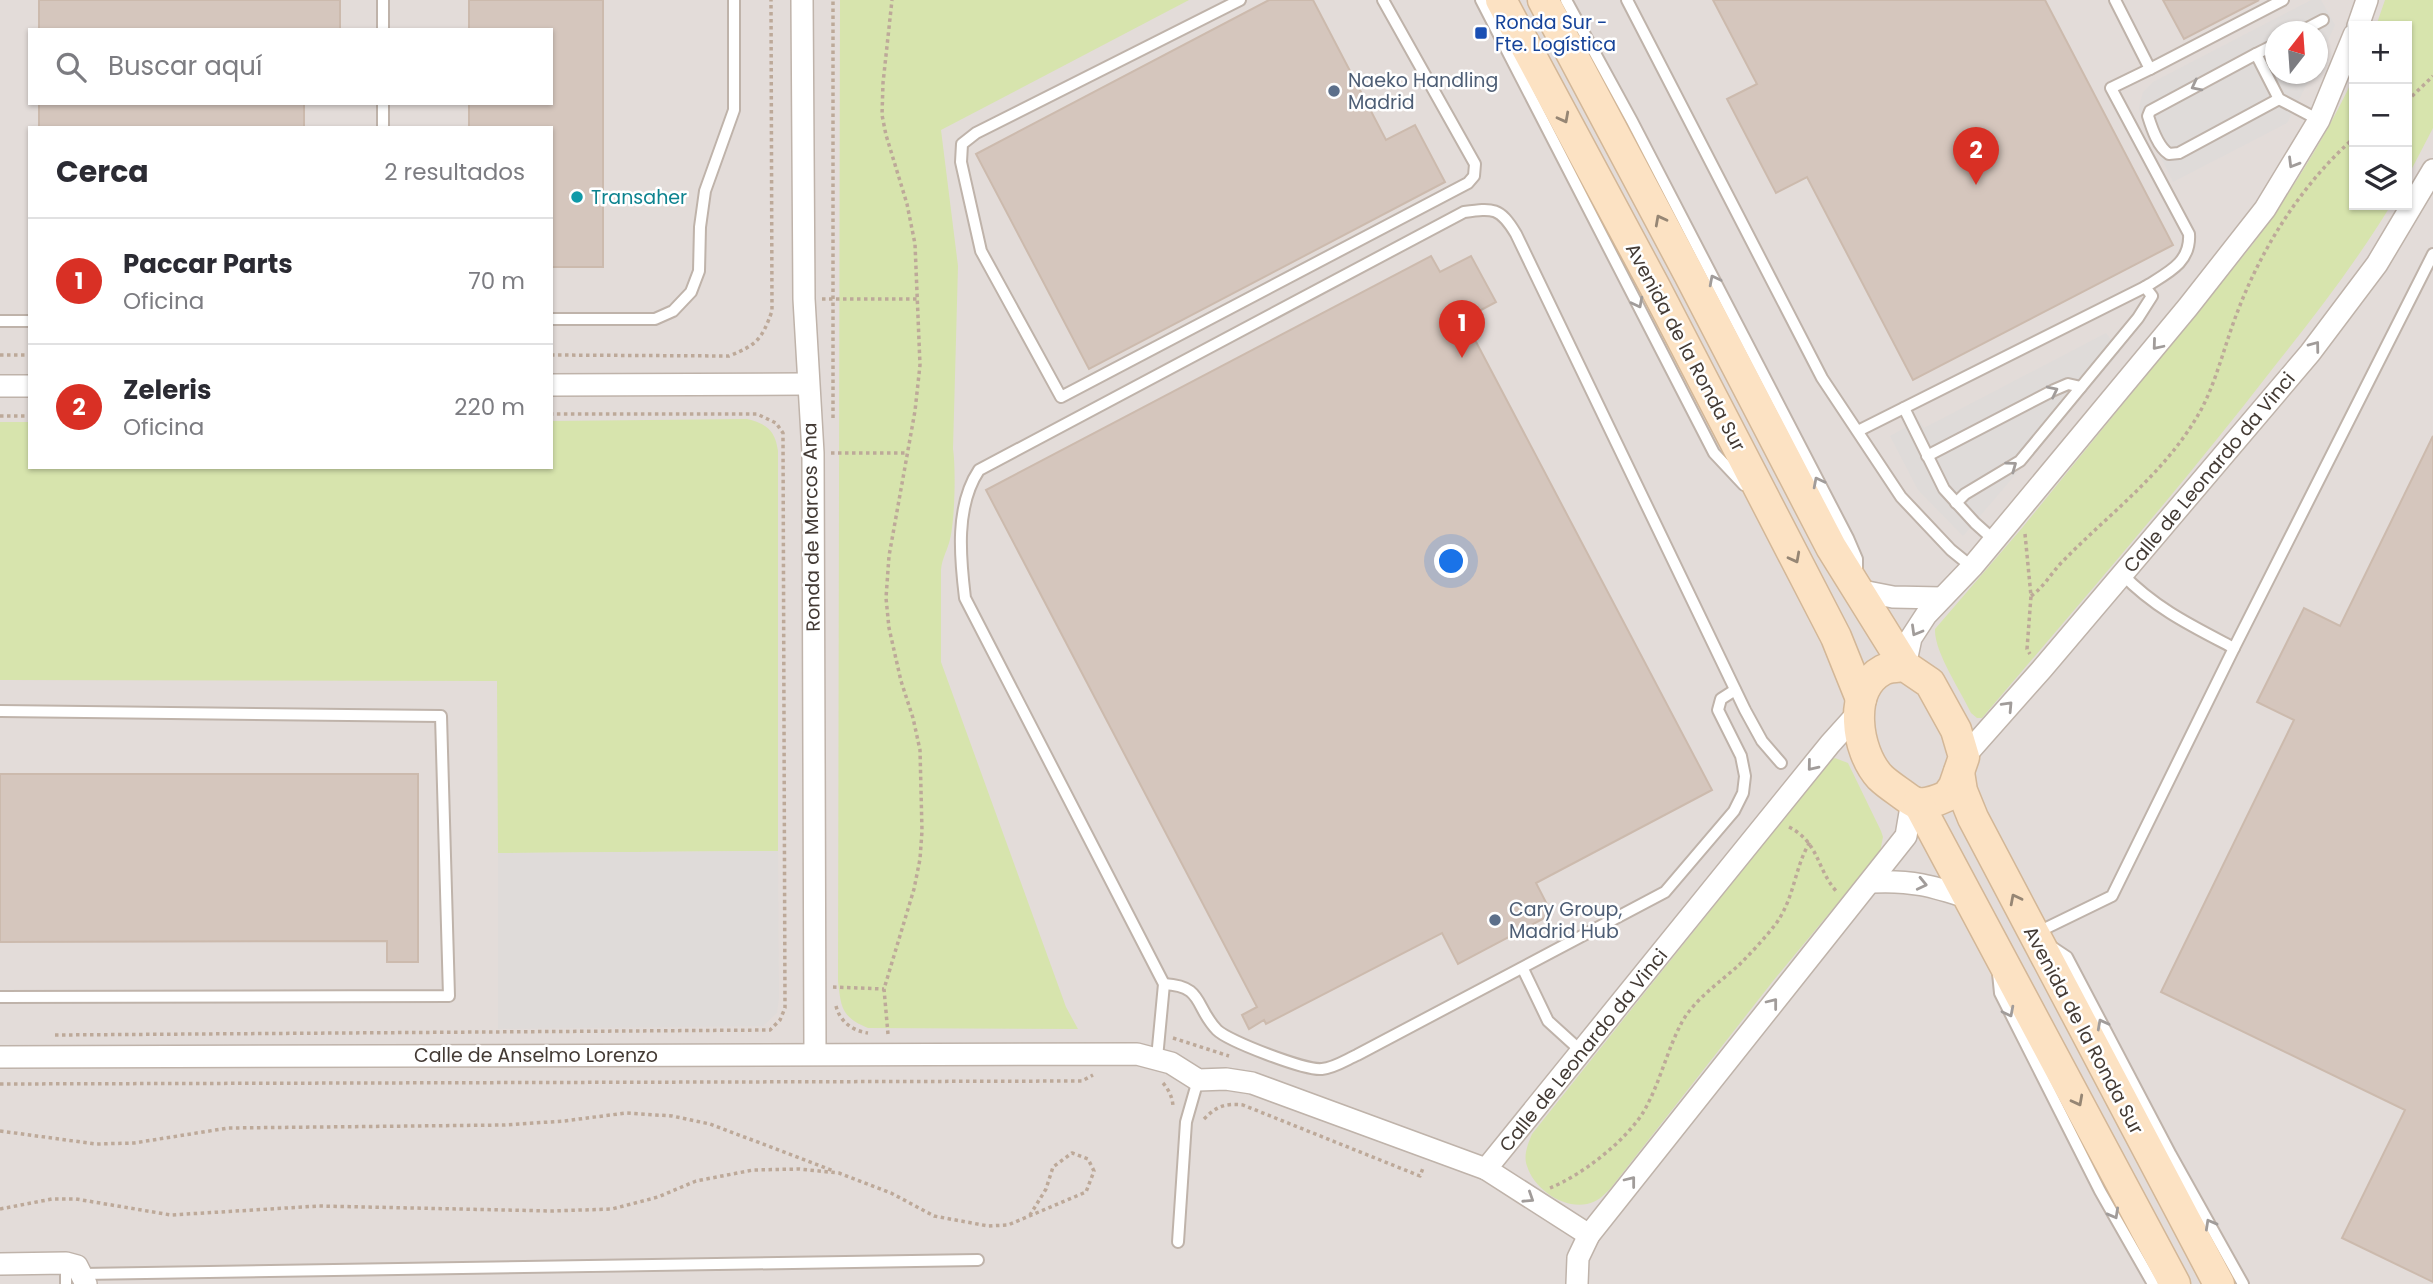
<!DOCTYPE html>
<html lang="es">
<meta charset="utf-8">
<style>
:root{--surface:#fff;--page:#f7f7f7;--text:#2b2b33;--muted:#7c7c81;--line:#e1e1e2;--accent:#d93025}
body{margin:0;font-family:Poppins,sans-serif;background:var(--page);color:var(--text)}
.controls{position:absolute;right:21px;top:21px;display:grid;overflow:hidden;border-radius:0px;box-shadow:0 2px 5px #0004}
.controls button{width:63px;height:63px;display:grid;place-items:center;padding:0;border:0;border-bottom:2px solid var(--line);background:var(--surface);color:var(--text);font:35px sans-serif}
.compass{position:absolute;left:2265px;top:21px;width:63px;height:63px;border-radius:50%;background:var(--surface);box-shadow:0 2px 5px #0004;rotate:17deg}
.you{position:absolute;left:1452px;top:562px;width:24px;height:24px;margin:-18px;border:5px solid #fff;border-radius:50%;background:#1a73e8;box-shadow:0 0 0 10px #1a73e833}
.badge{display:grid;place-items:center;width:46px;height:46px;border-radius:50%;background:var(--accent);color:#fff;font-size:23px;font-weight:700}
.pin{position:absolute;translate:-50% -58px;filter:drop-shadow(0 2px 4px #0008)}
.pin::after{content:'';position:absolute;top:37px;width:24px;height:21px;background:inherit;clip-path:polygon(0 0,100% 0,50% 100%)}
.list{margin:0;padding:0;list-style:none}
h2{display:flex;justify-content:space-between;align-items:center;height:91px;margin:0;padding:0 28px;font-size:30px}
h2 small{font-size:23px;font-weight:400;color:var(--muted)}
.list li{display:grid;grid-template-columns:46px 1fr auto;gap:21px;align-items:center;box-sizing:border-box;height:126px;padding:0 28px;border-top:2px solid var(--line)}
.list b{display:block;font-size:26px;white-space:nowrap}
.list p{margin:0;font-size:23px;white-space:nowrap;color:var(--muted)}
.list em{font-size:23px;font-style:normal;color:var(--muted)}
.icon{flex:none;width:38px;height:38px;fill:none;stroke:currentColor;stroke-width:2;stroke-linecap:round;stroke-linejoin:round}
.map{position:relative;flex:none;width:2433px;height:1284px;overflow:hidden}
.search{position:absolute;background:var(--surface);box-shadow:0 2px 5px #0004;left:28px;top:28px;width:525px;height:77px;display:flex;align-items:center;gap:18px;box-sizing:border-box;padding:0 24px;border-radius:0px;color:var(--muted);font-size:26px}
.panel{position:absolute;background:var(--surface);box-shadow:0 2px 5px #0004;left:28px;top:126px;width:525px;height:343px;border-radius:0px}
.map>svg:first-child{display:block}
</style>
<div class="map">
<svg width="2433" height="1284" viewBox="0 0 2433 1284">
<rect width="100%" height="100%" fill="#f1eae4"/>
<path fill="#e3dcd9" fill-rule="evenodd" d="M0 0H2433V1284H0ZM2354 26H2407V205H2354ZM30 30H551V103H30ZM2276 32H2318V74H2276ZM30 128H551V467H30Z"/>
<g fill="#d7e4ad">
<path d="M840 0H1189L941 130 958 266 953 449C956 468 955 525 949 543 946 553 942 559 941 570V662L1066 1007 1078 1029 868 1028C841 1017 841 1007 838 981Z"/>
<path d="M2385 0H2433V128L2407 178V26H2376Z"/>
<path d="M2354 77V205H2391C2355 264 2313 318 2270 372 2178 491 2079 604 1982 718H1977L1971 713C1961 691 1934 652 1935 629L2022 528 2253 244C2292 191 2326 136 2354 77Z"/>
<path d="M747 419C767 424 775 430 778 451V851L498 853 497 681 0 680V422H30V467H551V421Z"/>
<path d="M1835 758 1848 763 1881 831 1883 837 1880 852 1773 981 1610 1189C1603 1196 1597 1202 1587 1204 1563 1209 1534 1189 1527 1166 1523 1155 1528 1144 1532 1134L1781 822 1820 770 1827 762Z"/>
</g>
<g fill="#dfdbd9">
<path d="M2311 0H2321L2335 25 2318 62V32H2276V74H2312L2287 123 2173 182 2141 117 2139 108 2143 92 2153 82Z"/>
<path d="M2106 333 2120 352 1963 536 1918 490 1890 436 1919 420 1924 428Z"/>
<path d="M778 851 779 998 777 1013 763 1026 498 1029V853Z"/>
</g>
<g fill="#d5c6bd" stroke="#ccbaad" stroke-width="2">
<rect x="39" y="0" width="301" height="30"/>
<path d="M469 0H603V267H551V128H469V103H551V30H469Z"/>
<path d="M1269 0H1313L1386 140 1415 125 1445 182 1089 369 976 154Z"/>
<path d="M1713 0H2045L2173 245 1913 380 1807 177 1776 193 1727 99 1757 84Z"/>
<path d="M2163 0H2259L2184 39Z"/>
<rect x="39" y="103" width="265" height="25"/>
<path d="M1431 256 1440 272 1471 256 1496 302 1464 319 1712 790 1536 883 1552 914 1458 964 1442 933 1266 1024 1264 1020 1249 1029 1242 1015 1257 1007 986 490Z"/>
<path d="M2433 436V1282L2342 1238 2405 1110 2161 992 2294 720 2257 702 2304 608 2340 626Z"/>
<path d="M0 774H418V962H387V941L0 942Z"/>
</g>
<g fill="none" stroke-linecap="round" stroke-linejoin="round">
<defs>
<g id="lane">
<path d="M1240 0 976 133 962 144 961 162 981 251 1061 397 1468 183 1474 176 1475 164 1383 0"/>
<path d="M1481 0 1714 453 1744 485"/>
<path d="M1566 0 1632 121 1848 538 1857 559V573"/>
<path d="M1627 0 1822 378 1901 497 1951 550 1972 567"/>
<path d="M2115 0 2150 69 2283 0"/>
<path d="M383 30V0"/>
<path d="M2300 32 2323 20"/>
<path d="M2276 44 2256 54 2279 99 2319 120"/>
<path d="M2256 54 2150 111 2148 116C2152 129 2158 147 2169 154L2179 153 2279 99"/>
<path d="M383 128V103"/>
<path d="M551 319H655L673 311 691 292 699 271 700 227 705 191 734 110V0"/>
<path d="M0 321H30"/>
<path d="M1904 408 1944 489 1975 523 1994 540"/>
<path d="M1858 431 2145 287C2167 273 2191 263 2189 234L2111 88 2150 69"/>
<path d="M1927 456 2054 390 2068 384 2081 387"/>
<path d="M1956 503 1965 494 2020 461 2138 318 2152 296 2145 287"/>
<path d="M2122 574C2156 609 2192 626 2234 648"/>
<path d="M0 711 441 716 449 996 0 997"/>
<path d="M2036 933 2112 896 2234 648 2433 254"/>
<path d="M2049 945 2067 957 2171 1155 2243 1284"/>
<path d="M1523 969 1548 1021 1581 1051"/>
<path d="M1998 973 2000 993 2100 1191 2153 1284"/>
<path d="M1164 984C1204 986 1194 1006 1217 1030 1228 1041 1306 1071 1322 1069 1334 1068 1346 1060 1357 1055L1665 892 1734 811 1743 793 1745 776 1741 756 1718 710 1721 699 1735 690"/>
<path d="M1157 1058 1164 984 965 598C960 557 955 506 979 470L1464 212C1493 208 1500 207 1516 234L1745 710 1762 741 1781 763"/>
<path d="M1178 1242 1186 1122 1198 1080"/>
<path d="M66 1263V1284"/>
<path d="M82 1274 978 1260"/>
</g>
<g id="street">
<path d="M802 0 804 299 813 453 815 1054"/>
<path d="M2358 26 2367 0"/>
<path d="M551 385 807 384"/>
<path d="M0 386H30"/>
<path d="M1857 590 1893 597 1941 598"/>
<path d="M1905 666 1911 638 1926 615 1972 567 2012 519 2188 307 2265 209 2319 120 2354 35"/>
<path d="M1964 757 2042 669 2310 353 2377 264 2433 170"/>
<path d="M1872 882C1912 880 1932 886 1969 898"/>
<path d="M0 1057 1137 1054 1171 1063 1198 1080 1226 1079 1252 1083 1486 1169"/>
<path d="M1589 1235 1486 1169 1830 744 1857 714"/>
<path d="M0 1264 66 1263 77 1266 86 1284"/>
<path d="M1577 1284 1578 1258 1589 1235 1906 836 1912 801"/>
</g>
<g id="secondary">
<path d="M1501 0 1656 289 1836 637 1861 699"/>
<path d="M1543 0 1689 274 1831 547 1905 666 1930 683 1956 730 1964 757 1954 786 1947 796C1938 800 1927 805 1916 803 1911 801 1906 797 1902 794 1895 789 1886 783 1880 777 1856 751 1847 689 1883 670 1889 667 1898 667 1905 666"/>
<path d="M1959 772 1962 791 1973 818 2219 1284"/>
<path d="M1918 803 2175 1284"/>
</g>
</defs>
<use href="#lane" stroke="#bfb3aa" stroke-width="14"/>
<use href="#street" stroke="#bfb3aa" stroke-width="24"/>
<use href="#secondary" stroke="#d3b797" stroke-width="33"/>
<g stroke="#bda999" stroke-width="3.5" stroke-dasharray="3.5 3.5" stroke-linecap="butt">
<path d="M2407 101 2433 76"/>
<path d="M822 299H918"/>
<path d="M0 355H30"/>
<path d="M551 355 729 356C757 345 762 339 772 311L771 0"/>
<path d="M0 416H30"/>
<path d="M833 418V0"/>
<path d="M831 453H906"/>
<path d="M2025 534 2031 596 2027 649 2030 654"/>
<path d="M2031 596C2045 586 2051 573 2063 561 2112 511 2168 471 2202 408 2217 379 2225 344 2237 313 2262 247 2302 184 2354 138"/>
<path d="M1789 827C1820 843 1816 869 1837 892"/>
<path d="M833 987 884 989"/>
<path d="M836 1006C840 1022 853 1031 868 1033"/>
<path d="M888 1034 884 989 914 889 920 859 922 831 920 750 913 718 901 681 889 628 886 598 889 556 915 411 920 365 915 244 907 204 886 135 882 115 883 83 892 0"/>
<path d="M55 1035 770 1030 780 1020 785 1008 783 433 776 423 757 414H551"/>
<path d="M1173 1038 1229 1056"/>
<path d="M1163 1083C1169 1090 1173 1098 1173 1108"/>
<path d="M0 1084 1082 1081 1093 1075"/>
<path d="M1204 1119C1217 1106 1225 1103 1243 1105L1420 1176 1423 1168"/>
<path d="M0 1131 96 1144 134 1143 228 1128 505 1125 564 1121 626 1113 672 1116 710 1124 834 1171"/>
<path d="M1550 1188C1582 1175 1626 1141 1644 1111 1660 1083 1667 1050 1682 1022 1695 999 1720 982 1739 965 1751 953 1764 939 1775 925 1795 898 1794 868 1810 842"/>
<path d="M0 1209 52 1199H76L171 1215 319 1206 552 1211 612 1209 658 1197 696 1181 753 1170 799 1169 839 1173 891 1193 934 1216 988 1226 1008 1225 1086 1192 1094 1171 1088 1159 1072 1153 1053 1167 1046 1189 1030 1215"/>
</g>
<use href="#lane" stroke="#fff" stroke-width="10"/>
<use href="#street" stroke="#fff" stroke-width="21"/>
<use href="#secondary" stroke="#fce2c3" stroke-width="30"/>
</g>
<defs><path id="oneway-chevron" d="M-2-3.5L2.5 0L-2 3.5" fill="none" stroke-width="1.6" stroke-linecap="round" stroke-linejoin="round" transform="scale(1.75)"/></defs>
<g stroke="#a19c9a">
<use href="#oneway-chevron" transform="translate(2196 86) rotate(153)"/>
<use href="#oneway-chevron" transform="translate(2293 163) rotate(121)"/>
<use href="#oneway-chevron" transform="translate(1714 280) rotate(-117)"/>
<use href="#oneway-chevron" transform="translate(1638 303) rotate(63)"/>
<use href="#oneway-chevron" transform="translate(2157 345) rotate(130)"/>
<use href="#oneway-chevron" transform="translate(2315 346) rotate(-53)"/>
<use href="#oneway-chevron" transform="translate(2053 391) rotate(-26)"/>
<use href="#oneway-chevron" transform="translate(2012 466) rotate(-36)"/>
<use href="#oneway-chevron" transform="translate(1818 482) rotate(-117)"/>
<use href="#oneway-chevron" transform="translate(1916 631) rotate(120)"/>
<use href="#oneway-chevron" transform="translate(2008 706) rotate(-47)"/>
<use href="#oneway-chevron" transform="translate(1812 766) rotate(129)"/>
<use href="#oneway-chevron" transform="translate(1922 884) rotate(13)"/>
<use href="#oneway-chevron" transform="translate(1773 1003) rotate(-52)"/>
<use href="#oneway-chevron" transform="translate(2009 1012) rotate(63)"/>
<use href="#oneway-chevron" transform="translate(2102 1024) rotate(-118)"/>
<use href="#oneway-chevron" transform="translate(1631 1181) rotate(-52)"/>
<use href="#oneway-chevron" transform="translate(1529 1198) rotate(33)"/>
<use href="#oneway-chevron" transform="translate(2114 1214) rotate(61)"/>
<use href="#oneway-chevron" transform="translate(2210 1224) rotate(-119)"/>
</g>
<g stroke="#968674">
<use href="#oneway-chevron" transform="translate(1564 118) rotate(62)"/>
<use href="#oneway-chevron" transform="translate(1660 220) rotate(-118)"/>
<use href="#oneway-chevron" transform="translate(1795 558) rotate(62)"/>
<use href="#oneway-chevron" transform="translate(2015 899) rotate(-117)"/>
<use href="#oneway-chevron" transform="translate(2078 1101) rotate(62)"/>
</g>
<rect fill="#1a4fb4" stroke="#fff" stroke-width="2.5" x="1474" y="26" width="14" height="14" rx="3.5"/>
<g fill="#5c6f8a" stroke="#fff" stroke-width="2.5">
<circle cx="1334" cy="91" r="7"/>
<circle cx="1495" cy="920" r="7"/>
</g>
<circle fill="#0f9aa8" stroke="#fff" stroke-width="2.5" cx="577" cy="197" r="7"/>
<g text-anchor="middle" stroke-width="5" stroke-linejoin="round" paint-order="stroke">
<g font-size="19" fill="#164399" stroke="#fff" text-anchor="start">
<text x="1495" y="29">Ronda Sur -<tspan x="1495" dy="22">Fte. Logística</tspan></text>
</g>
<g font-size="19" fill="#4e5e75" stroke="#fff" text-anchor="start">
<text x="1348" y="87">Naeko Handling<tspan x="1348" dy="22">Madrid</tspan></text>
<text x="1509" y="916">Cary Group,<tspan x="1509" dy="22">Madrid Hub</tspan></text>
</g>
<g font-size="19" fill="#0d838f" stroke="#fff" text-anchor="start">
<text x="591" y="204">Transaher</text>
</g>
<g font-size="19" fill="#433a34" stroke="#fff">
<text transform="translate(1686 347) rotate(62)" y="7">Avenida de la Ronda Sur</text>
<text transform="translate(2209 472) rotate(-50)" y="7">Calle de Leonardo da Vinci</text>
<text transform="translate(811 527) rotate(-91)" y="7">Ronda de Marcos Ana</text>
<text transform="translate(2084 1030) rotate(62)" y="7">Avenida de la Ronda Sur</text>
<text transform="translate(1583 1050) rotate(-51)" y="7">Calle de Leonardo da Vinci</text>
<text x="536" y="1062">Calle de Anselmo Lorenzo</text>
</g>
</g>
</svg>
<div class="controls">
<button>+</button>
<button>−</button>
<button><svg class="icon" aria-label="layers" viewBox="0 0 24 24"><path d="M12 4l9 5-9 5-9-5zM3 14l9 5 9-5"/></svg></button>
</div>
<svg class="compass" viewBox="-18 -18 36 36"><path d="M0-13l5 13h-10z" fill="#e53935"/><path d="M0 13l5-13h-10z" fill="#7c7c81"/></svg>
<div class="you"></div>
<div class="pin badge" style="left:1462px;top:358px">1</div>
<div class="pin badge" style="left:1976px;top:185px">2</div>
<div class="search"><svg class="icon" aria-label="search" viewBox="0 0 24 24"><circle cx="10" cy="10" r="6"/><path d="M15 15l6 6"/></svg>Buscar aquí</div>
<section class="panel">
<h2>Cerca<small>2 resultados</small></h2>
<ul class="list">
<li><span class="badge">1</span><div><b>Paccar Parts</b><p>Oficina</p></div><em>70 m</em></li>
<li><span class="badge">2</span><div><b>Zeleris</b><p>Oficina</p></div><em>220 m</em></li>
</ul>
</section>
</div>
